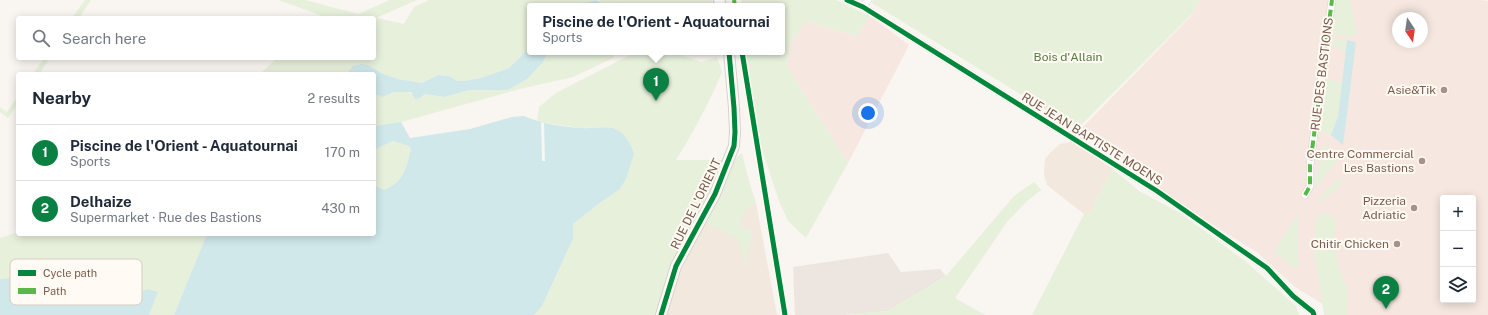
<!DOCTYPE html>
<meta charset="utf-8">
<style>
:root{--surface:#fff;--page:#f6f6f7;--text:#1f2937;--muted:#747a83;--line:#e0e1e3;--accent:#0b8043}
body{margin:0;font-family:"Public Sans",sans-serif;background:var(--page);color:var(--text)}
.controls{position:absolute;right:12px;bottom:12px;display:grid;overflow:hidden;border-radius:4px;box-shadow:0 2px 10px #0003}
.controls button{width:36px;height:36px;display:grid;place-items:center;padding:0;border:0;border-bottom:1px solid var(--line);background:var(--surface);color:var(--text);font:20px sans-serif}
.compass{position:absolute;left:1392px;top:12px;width:36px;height:36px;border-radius:50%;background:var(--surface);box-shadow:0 2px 10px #0003;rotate:167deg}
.you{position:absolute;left:868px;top:113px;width:14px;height:14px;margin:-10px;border:3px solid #fff;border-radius:50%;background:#1a73e8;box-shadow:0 0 0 6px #1a73e833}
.badge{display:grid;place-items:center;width:26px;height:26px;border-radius:50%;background:var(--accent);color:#fff;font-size:13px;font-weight:700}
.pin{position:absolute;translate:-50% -33px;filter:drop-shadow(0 1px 2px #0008)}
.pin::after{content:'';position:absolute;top:21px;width:14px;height:12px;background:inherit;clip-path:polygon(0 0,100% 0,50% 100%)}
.popup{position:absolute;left:527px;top:3px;width:258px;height:52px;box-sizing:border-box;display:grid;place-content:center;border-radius:4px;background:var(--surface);filter:drop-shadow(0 1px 3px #0005);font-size:13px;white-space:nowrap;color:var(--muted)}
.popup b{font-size:15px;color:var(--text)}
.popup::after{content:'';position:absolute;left:50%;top:100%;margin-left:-8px;border:8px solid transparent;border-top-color:var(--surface)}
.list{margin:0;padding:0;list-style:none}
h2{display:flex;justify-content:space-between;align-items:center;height:52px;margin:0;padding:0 16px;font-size:17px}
h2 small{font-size:13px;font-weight:400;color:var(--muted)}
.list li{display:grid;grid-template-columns:26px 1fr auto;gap:12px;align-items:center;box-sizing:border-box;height:56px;padding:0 16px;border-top:1px solid var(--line)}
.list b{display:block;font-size:15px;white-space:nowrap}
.list p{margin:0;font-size:13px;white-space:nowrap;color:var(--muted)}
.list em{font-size:13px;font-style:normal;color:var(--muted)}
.icon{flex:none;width:22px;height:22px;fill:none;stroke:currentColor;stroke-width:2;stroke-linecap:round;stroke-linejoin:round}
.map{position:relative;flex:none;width:1488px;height:315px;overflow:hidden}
.search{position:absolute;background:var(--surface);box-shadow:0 2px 10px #0003;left:16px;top:16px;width:360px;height:44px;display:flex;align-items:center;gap:10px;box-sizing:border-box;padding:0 14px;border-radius:4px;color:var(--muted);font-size:15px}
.panel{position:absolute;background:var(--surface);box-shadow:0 2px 10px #0003;left:16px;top:72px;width:360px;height:164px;border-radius:4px}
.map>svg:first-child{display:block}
</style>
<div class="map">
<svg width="1488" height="315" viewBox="0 0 1488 315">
<rect width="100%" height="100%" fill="#f9f5f0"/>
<g fill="#f2e8de">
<path d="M1071 142 1113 169 1096 200 1094 210 1084 214 1047 185 1044 175 1045 159 1051 152 1060 144Z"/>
<path d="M756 203 777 315H657L697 220Z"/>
</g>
<g fill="#f6e8e1" fill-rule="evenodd">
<path d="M1200 0H1480L1488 1V315H1341L1295 287 1258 253 1186 208 1082 128 1191 16ZM1398 18H1422V42H1398ZM1443 198H1473V300H1443Z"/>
<path d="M870 16 909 45 848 163 786 65 792 42 806 21 856 36Z"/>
</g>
<path fill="#ede5e0" d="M888 253 901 272 940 269 946 276 888 311 845 315H795L793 267Z"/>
<g fill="#e7f0db">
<path d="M85 0H91L79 18H72Z"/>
<path d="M278 0H305L358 14 390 0H417L376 18 404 24 414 7 429 0H596L589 2 584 6H530V47L509 68 481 78 465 81H458L449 76 438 75 422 83 398 79 381 73 370 66 346 72V74H260L277 58H374V18H318L320 15Z"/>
<path d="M598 0H621V6H606Z"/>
<path d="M621 0H712L714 6H622Z"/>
<path d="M741 0H836L870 16 856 36 806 21 792 42 786 65 848 163 806 238 788 221 779 201 755 128 745 66V52H782V6H742Z"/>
<path d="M873 0H1200L1192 14 1077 129 872 3Z"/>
<path d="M1336 0H1351L1357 37 1332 34Z"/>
<path d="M1331 38 1347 40 1346 51 1340 50 1330 43Z"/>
<path d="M548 52H615L613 58 573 77 520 89 401 122 374 126V94L383 97C397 90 406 89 420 98L425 94 445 97 469 90 483 89 543 62Z"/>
<path d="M636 52 676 53 701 62 717 57 722 72C709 103 694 131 676 160H728L657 315H534L542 306 573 239V224L601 202 619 190 609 127 583 128 537 122 539 107 556 93Z"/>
<path d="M44 58H50L39 74H33Z"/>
<path d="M1325 79 1342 83 1338 117 1331 135 1319 130Z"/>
<path d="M18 96V103L8 118 0 112V107L7 112Z"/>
<path d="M393 141 409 146 411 149C406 168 404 182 384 190L374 185V150Z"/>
<path d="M1326 144 1340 157 1313 191 1311 190Z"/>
<path d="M742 153 747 174 756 203C745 208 742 217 740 227L753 231 746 265 737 239 703 221 736 158Z"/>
<path d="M1113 169 1139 191 1180 213 1245 261 1296 306 1299 315H1032L1084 214 1094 210 1096 200Z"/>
<path d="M1342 177 1339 188 1320 202H1318L1330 187Z"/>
<path d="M1034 182 1041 190 1027 201 1007 222 955 298 985 315H845L888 311 946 276 1014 196Z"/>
<path d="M1298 213V267L1295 268 1274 252Z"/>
<path d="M1320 213 1330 214 1336 220 1334 244 1339 269 1347 288 1348 295 1347 315H1324L1315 254V222Z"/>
<path d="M18 232V234H207L174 315H149L158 292 147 289 130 297 113 277 96 270H78L0 279V238Z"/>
</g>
<g fill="#d0e8ea">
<path d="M596 0 606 6H584L589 2Z"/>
<path d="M1347 40 1356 42 1343 145 1331 135 1338 117Z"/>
<path d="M530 47V52H548L543 62 527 79 507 90H469L445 97 425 94 420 98 415 99 411 92H394L383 97 374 94V74H346L353 66 362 64 370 66 381 73 398 79 422 83 438 75 449 76 458 81H465L481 78 509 68Z"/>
<path d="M524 116C542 124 563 127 582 128 594 129 609 124 619 131 627 137 631 145 634 154L626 179 619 190 601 202 573 224V239L542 306 534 315H174L207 234H374V185L384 190C404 182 406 168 411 149L409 146 393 141 374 150V126L401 122 410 138 470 129 512 117Z"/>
<path d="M78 270H96L113 277 130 297 147 289 158 292 149 315H0V279Z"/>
</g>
<path fill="#f9f5f0" d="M541 122 544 123 545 161H542Z"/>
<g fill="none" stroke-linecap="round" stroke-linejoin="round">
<defs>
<g id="street">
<path d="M847 0 863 7 1157 191 1267 268 1293 296 1313 312 1314 315"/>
<path d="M863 7 868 0"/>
<path d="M1305 195 1310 186V165L1332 0"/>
</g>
<g id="secondary">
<path d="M719 0 721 6"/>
<path d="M661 315 676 266 715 194 734 146 735 132 734 108 729 52"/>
</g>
</defs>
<use href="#street" stroke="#d7d1cb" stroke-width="8"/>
<use href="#secondary" stroke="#d9d2cb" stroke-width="12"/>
<use href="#street" stroke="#fefefd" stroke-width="7"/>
<use href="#secondary" stroke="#fefefd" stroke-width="10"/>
<g stroke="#58b947" stroke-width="4" stroke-dasharray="8 4" stroke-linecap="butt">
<path d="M734 0 735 6"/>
<path d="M1305 195 1310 186V165L1332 0"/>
</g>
<defs>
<g id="cycleway">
<path d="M847 0 863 7 1157 191 1267 268 1293 296 1313 312 1314 315"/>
<path d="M742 52 785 315"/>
<path d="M661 315 676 266 715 194 734 146 735 132 734 108 729 52"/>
</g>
</defs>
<use href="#cycleway" stroke="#fffaf3" stroke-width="8"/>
<use href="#cycleway" stroke="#00873e" stroke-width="5"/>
</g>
<g fill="#a69286" stroke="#fffaf3" stroke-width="1.5">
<circle cx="1444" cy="90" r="4"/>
<circle cx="1422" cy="161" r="4"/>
<circle cx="1414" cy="208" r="4"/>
<circle cx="1397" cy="244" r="4"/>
</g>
<g text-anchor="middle" stroke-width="4" stroke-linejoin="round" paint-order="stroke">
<g font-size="12" fill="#537a41" stroke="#fffaf3">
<text x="1068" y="61">Bois d'Allain</text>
</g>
<g font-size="12" fill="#7a5c4d" stroke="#fffaf3">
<text transform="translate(1322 74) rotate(-83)" y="4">RUE DES BASTIONS</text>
<text transform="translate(1092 139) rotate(32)" y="4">RUE JEAN BAPTISTE MOENS</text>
<text transform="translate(696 204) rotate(-64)" y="4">RUE DE L'ORIENT</text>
</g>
<g font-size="12" fill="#7a5c4d" stroke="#fffaf3" text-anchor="end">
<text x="1436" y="94">Asie&amp;Tik</text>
<text x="1414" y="158">Centre Commercial<tspan x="1414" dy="14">Les Bastions</tspan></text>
<text x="1406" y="205">Pizzeria<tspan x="1406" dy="14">Adriatic</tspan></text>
<text x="1389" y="248">Chitir Chicken</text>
</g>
</g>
<rect x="10" y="259" width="132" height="46" rx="6" fill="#fffaf3" stroke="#d7cbc1" stroke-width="1"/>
<rect x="18" y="270" width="18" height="6" fill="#00873e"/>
<rect x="18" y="288" width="18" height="6" fill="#58b947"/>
<g font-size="11" fill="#7a5c4d">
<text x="43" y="277">Cycle path</text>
<text x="43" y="295">Path</text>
</g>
</svg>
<div class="controls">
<button>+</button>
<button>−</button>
<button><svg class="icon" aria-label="layers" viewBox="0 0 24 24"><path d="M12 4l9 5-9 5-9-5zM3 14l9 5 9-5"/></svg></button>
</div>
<svg class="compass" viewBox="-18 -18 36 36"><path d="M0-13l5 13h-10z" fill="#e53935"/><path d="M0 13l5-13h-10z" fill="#747a83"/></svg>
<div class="you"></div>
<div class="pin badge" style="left:656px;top:101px">1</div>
<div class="popup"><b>Piscine de l'Orient - Aquatournai</b>Sports</div>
<div class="pin badge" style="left:1386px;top:309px">2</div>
<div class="search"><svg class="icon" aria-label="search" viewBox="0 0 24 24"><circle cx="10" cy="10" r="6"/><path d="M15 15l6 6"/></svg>Search here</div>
<section class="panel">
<h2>Nearby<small>2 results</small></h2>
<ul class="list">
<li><span class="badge">1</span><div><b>Piscine de l'Orient - Aquatournai</b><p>Sports</p></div><em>170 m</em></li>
<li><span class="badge">2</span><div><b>Delhaize</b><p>Supermarket · Rue des Bastions</p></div><em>430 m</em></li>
</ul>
</section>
</div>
